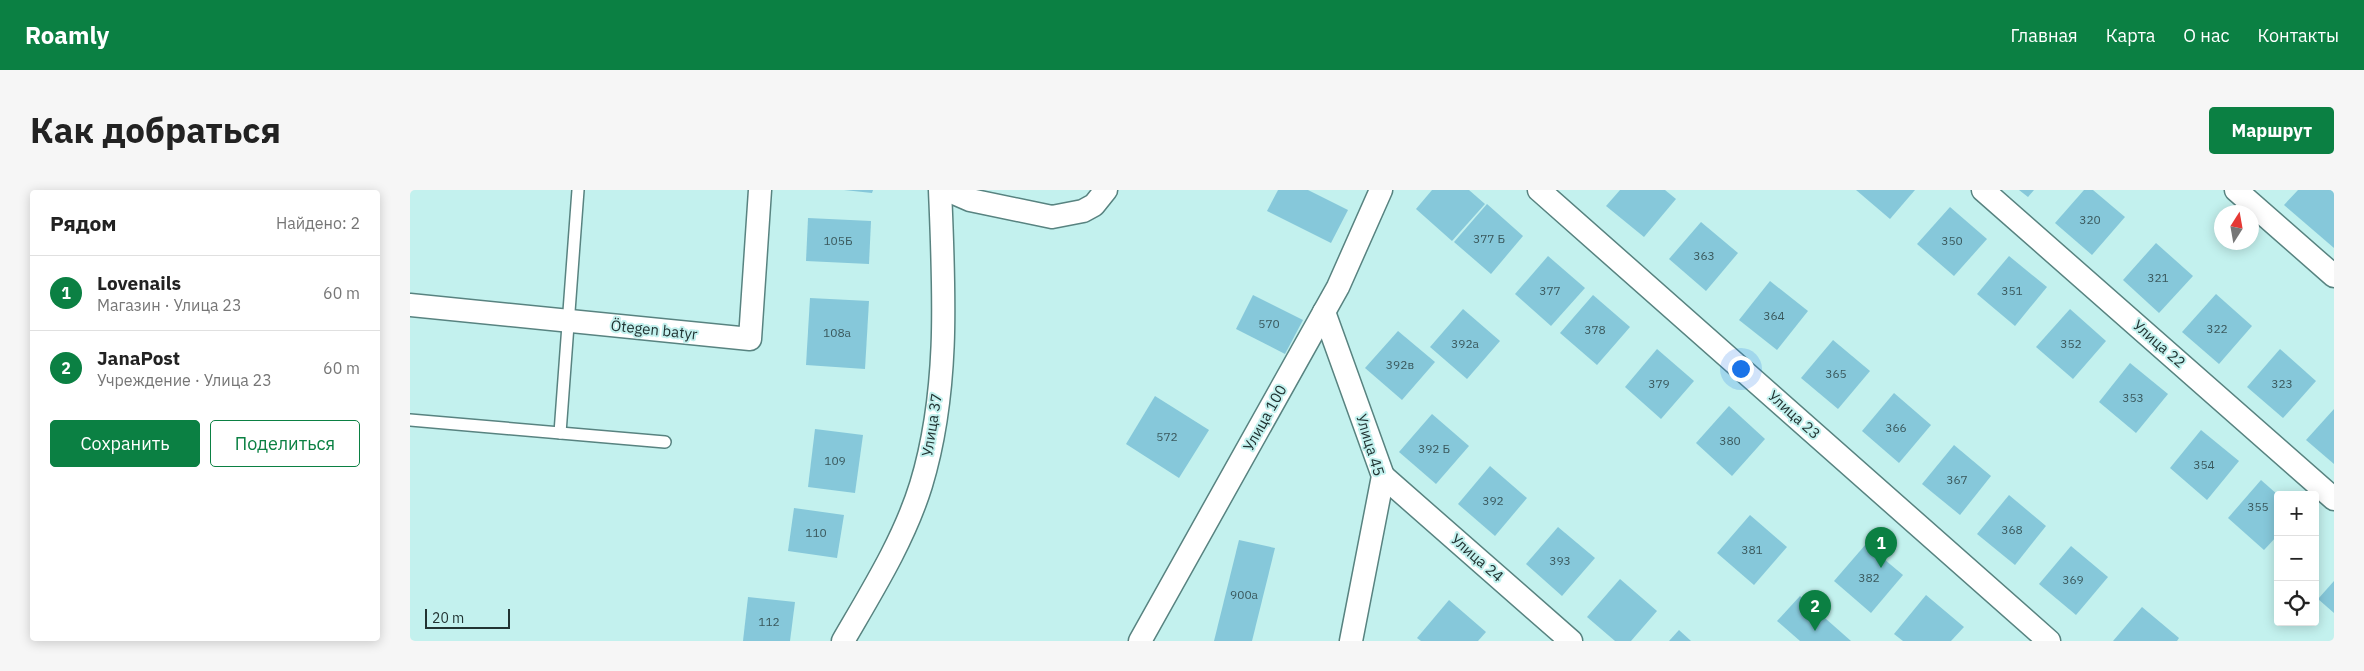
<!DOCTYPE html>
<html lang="ru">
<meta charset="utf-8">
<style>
:root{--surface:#fff;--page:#f6f6f6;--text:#222;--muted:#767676;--line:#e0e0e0;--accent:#0b8043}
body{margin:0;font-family:"IBM Plex Sans",sans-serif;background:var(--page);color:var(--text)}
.controls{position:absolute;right:15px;bottom:15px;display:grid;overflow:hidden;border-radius:5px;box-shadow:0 2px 12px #0003}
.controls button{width:45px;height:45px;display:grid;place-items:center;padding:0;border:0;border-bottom:1px solid var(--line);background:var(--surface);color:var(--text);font:25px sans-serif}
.compass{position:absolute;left:1804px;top:15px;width:45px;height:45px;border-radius:50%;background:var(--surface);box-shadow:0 2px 12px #0003;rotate:11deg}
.scale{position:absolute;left:15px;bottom:12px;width:85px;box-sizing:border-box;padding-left:5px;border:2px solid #213332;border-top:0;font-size:14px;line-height:18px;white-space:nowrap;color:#213332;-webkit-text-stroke:4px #c3f1ee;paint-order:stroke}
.you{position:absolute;left:1330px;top:178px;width:18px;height:18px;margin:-12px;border:4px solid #fff;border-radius:50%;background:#1a73e8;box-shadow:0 0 0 8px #1a73e833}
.badge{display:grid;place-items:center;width:32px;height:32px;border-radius:50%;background:var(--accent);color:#fff;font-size:16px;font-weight:700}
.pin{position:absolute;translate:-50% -41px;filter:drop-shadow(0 1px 2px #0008)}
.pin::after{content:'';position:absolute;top:26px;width:18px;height:15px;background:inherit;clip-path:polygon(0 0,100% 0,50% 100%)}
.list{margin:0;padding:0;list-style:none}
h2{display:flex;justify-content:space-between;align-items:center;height:65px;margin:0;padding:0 20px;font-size:21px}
h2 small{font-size:16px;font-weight:400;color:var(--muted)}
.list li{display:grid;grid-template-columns:32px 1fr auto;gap:15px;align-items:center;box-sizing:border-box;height:75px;padding:0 20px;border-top:1px solid var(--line)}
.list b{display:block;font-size:19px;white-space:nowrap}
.list p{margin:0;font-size:16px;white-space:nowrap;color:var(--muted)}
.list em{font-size:16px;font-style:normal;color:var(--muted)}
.actions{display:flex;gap:10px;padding:15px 20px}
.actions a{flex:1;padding:11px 0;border:1px solid var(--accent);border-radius:5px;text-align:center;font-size:18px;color:var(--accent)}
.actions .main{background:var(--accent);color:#fff}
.icon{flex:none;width:28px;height:28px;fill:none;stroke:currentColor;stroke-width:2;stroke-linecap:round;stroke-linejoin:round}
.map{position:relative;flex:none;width:1924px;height:451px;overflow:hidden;border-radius:5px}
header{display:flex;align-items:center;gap:30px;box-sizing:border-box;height:70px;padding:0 25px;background:var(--accent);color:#fff}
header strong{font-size:24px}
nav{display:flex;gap:28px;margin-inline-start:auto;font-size:18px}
.intro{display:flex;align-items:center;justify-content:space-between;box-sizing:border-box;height:120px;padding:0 30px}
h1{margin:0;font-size:35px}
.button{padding:12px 22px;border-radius:5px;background:var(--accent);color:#fff;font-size:18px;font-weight:700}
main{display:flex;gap:30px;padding:0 30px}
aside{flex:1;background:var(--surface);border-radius:5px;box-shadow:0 2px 12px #0003}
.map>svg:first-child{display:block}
</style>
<header>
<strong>Roamly</strong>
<nav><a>Главная</a><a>Карта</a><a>О нас</a><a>Контакты</a></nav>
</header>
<div class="intro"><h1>Как добраться</h1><a class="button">Маршрут</a></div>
<main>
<aside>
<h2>Рядом<small>Найдено: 2</small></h2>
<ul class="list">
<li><span class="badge">1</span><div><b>Lovenails</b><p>Магазин · Улица 23</p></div><em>60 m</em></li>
<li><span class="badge">2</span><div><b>JanaPost</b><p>Учреждение · Улица 23</p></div><em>60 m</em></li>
</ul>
<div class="actions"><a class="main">Сохранить</a><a>Поделиться</a></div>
</aside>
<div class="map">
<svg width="1924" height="451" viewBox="0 0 1924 451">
<rect width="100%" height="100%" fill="#c3f1ee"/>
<g fill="#86c8da">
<path d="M434 0H463L462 3Z"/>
<path d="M868 0H898L938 20 921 53 857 21Z"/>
<path d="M1022 0H1059L1075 14 1042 51 1006 19Z"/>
<path d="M1210 0H1255L1266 9 1234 47 1196 16Z"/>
<path d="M1446 0H1505L1480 29Z"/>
<path d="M1609 0H1624L1618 7Z"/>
<path d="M1674 0H1683L1715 27 1682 65 1645 33Z"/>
<path d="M1888 0H1924V58L1874 15Z"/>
<path d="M1077 14 1113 46 1081 84 1044 52Z"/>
<path d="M1540 17 1577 49 1544 86 1507 54Z"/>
<path d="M398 28 461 31 459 74 396 71Z"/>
<path d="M1291 32 1328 63 1296 101 1259 69Z"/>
<path d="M1746 53 1783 86 1749 123 1713 90Z"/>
<path d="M1138 66 1175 98 1141 136 1105 104Z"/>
<path d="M1599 66 1637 97 1605 136 1567 104Z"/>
<path d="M1360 91 1398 121 1367 160 1329 130Z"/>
<path d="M1806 104 1842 136 1809 174 1772 142Z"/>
<path d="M843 105 893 130 875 164 826 139Z"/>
<path d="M1183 105 1220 137 1187 175 1150 143Z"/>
<path d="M400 108 459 111 455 179 396 175Z"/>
<path d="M1053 119 1090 151 1057 189 1020 157Z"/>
<path d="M1660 119 1696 151 1663 189 1626 157Z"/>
<path d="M988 141 1025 172 992 210 955 178Z"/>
<path d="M1423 150 1460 181 1428 219 1391 188Z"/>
<path d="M1247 159 1284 191 1251 229 1215 197Z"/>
<path d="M1870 159 1906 191 1873 228 1837 197Z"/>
<path d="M1720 173 1758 204 1726 243 1689 212Z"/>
<path d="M1484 203 1521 235 1489 273 1452 241Z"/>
<path d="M745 206 799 240 769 288 716 254Z"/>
<path d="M1319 216 1355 249 1322 286 1286 253Z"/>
<path d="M1924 219V274L1896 250Z"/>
<path d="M1022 224 1059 256 1026 294 989 262Z"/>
<path d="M405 239 453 245 445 303 398 297Z"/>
<path d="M1791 240 1829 271 1797 310 1760 278Z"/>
<path d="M1544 255 1581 286 1550 325 1512 294Z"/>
<path d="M1080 276 1117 308 1085 346 1048 314Z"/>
<path d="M1851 290 1868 305V345L1854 360 1818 328Z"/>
<path d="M1599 305 1636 336 1605 375 1567 344Z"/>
<path d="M384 318 434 325 427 368 378 361Z"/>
<path d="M1340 325 1377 357 1344 395 1307 363Z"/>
<path d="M1148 337 1185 368 1152 406 1116 374Z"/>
<path d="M829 350 865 358 842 451H804Z"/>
<path d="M1456 354 1493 385 1461 423 1424 391Z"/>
<path d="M1661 356 1698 387 1666 425 1629 394Z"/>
<path d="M1210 389 1247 421 1221 451H1205L1177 427Z"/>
<path d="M1924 391V423L1908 409Z"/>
<path d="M1516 405 1554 437 1541 451H1493L1484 444Z"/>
<path d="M1390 406 1441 451H1390L1367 431Z"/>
<path d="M338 407 385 412 380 451H333Z"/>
<path d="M1039 410 1076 442 1068 451H1011L1007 448Z"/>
<path d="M1732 417 1769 448 1767 451H1703Z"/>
<path d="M1269 440 1281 451H1259Z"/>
</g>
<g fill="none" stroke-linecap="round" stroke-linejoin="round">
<defs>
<g id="lane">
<path d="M0 230 255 252"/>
<path d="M150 243 168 0"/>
</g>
<g id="street">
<path d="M537 0 560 10 642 27 673 21 684 15 696 0"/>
<path d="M1129 0 1639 451"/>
<path d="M1573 0 1924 309"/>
<path d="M1826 0 1924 86"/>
<path d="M0 115 340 149 350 0"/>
<path d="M914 122 973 286 941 451"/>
<path d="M973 286 1161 451"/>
<path d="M433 451C462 401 494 350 511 295 540 200 534 98 530 0"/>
<path d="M730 451 928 97 971 0"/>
</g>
</defs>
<use href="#lane" stroke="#588380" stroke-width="14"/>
<use href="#street" stroke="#588380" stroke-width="25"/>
<use href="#lane" stroke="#fff" stroke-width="11"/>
<use href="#street" stroke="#fff" stroke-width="22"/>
</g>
<g text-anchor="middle" stroke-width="4" stroke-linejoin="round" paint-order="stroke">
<g font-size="12" fill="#3a585c">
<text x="1680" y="34">320</text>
<text x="1079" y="53">377 Б</text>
<text x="428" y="55">105Б</text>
<text x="1542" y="55">350</text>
<text x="1294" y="70">363</text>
<text x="1748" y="92">321</text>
<text x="1140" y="105">377</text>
<text x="1602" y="105">351</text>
<text x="1364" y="130">364</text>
<text x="859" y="138">570</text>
<text x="1807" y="143">322</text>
<text x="1185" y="144">378</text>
<text x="427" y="147">108а</text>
<text x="1055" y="158">392а</text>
<text x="1661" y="158">352</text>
<text x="990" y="179">392в</text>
<text x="1426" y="188">365</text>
<text x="1249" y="198">379</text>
<text x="1872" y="198">323</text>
<text x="1723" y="212">353</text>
<text x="1486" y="242">366</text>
<text x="757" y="251">572</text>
<text x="1320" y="255">380</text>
<text x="1024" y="263">392 Б</text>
<text x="425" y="275">109</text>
<text x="1794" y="279">354</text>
<text x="1547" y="294">367</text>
<text x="1083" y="315">392</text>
<text x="1848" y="321">355</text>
<text x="1602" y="344">368</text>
<text x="406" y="347">110</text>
<text x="1342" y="364">381</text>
<text x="1150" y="375">393</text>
<text x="1459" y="392">382</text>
<text x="1663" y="394">369</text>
<text x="834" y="409">900а</text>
<text x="359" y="436">112</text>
</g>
<g font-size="15" fill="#213332" stroke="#c3f1ee">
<text transform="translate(244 140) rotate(6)" y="5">Ötegen batyr</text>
<text transform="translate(1749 154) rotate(41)" y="5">Улица 22</text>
<text transform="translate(1384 225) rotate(42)" y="5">Улица 23</text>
<text transform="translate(855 228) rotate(-61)" y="5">Улица 100</text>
<text transform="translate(522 235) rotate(-81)" y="5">Улица 37</text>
<text transform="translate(960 255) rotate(73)" y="5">Улица 45</text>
<text transform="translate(1067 368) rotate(41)" y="5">Улица 24</text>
</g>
</g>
</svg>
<div class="controls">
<button>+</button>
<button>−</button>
<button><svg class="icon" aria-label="locate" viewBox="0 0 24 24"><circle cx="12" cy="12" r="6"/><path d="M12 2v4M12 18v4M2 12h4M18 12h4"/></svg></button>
</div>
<svg class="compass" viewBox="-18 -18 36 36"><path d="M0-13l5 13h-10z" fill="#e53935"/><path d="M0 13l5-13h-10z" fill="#767676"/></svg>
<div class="scale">20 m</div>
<div class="you"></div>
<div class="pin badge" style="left:1471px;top:378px">1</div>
<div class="pin badge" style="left:1405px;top:441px">2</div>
</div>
</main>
